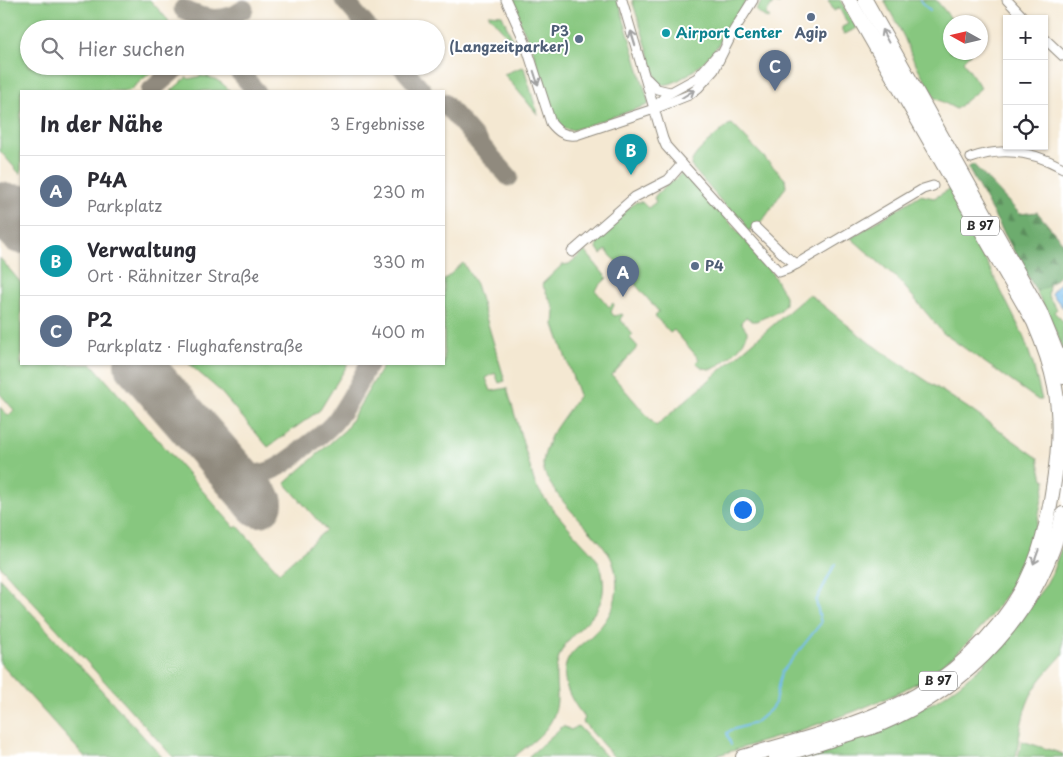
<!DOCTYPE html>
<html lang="de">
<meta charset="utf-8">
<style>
:root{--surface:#fff;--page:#f7f7f7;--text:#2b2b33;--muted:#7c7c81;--line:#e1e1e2;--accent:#ea580c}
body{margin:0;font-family:"Playpen Sans",sans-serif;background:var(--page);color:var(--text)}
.controls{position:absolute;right:15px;top:15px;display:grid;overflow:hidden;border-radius:0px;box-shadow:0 1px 4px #0004}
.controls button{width:45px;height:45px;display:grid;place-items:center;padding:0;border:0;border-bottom:1px solid var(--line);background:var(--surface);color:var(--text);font:25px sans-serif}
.compass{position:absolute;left:943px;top:15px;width:45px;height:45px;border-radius:50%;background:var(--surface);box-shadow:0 1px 4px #0004;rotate:278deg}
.you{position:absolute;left:742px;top:509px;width:18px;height:18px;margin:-12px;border:4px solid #fff;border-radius:50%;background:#1a73e8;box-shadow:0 0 0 8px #1a73e833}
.badge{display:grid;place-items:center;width:32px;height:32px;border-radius:50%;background:var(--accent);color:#fff;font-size:16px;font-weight:700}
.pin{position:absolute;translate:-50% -41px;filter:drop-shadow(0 1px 2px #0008)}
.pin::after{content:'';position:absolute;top:26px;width:18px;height:15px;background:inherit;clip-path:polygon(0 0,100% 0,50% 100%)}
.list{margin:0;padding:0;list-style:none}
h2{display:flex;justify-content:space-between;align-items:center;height:65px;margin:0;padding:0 20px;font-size:21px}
h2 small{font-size:16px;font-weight:400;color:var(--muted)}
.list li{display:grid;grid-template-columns:32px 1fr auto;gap:15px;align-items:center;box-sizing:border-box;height:70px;padding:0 20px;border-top:1px solid var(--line)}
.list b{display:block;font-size:19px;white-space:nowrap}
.list p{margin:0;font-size:16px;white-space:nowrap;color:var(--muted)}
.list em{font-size:16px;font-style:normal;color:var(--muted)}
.icon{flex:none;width:28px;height:28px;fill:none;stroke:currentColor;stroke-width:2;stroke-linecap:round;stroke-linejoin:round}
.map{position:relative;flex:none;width:1063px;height:757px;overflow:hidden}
.search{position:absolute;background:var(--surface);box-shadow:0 1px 4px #0004;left:20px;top:20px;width:425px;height:55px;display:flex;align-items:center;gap:12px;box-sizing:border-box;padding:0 18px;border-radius:28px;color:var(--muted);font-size:19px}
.panel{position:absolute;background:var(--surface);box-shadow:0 1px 4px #0004;left:20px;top:90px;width:425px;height:275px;border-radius:0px}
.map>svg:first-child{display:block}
</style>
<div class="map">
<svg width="1063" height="757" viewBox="0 0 1063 757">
<defs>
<pattern id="forest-firs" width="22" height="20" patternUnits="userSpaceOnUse" patternTransform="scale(1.25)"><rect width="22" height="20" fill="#6dac6e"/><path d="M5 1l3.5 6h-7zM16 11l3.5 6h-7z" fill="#5a8c5b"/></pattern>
<pattern id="water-ripples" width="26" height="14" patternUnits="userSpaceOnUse" patternTransform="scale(1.25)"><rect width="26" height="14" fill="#76bdee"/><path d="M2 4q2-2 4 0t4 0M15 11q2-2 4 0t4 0" fill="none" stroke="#619ac1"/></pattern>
</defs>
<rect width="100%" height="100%" fill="#fff"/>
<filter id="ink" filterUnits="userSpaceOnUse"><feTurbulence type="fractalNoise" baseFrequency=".02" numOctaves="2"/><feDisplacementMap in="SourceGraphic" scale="10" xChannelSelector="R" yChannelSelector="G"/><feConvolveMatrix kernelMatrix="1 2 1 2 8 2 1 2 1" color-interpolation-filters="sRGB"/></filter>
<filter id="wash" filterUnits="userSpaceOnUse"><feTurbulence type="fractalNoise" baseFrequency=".0096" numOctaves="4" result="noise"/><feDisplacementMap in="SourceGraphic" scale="20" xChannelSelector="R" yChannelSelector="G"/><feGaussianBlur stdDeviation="1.12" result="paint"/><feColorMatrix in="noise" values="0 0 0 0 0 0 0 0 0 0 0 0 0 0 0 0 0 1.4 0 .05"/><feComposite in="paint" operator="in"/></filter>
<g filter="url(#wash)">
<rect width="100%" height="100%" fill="#f4e8d2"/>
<g fill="#87c77f" stroke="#597955">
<path d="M0 0H150L168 20 171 29H29V66H158L129 91H21V173L20 174 0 151Z"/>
<path d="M509 0H618L649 103 648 105 573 130C565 130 560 128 555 122L531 45Z"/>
<path d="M632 0H747C729 29 713 61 682 78 675 82 668 86 660 84L657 80Z"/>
<path d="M763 0H782L779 4 774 2 766 14 770 18 768 19 757 12 756 10Z"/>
<path d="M828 0H840L857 28 845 34 842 32V27L848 24 839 8 834 11Z"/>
<path d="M884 0H936L954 22H950V52L971 53 963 61 981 88 956 109 935 98 913 59 904 37Z"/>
<path d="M488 14 502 15 515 45Z"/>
<path d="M522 67 524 68 538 115 504 74Z"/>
<path d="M201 76C214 77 222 82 230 91H171L187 77 189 79Z"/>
<path d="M732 124 785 179 786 187C774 201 766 223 749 231L745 229 691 166C690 154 719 134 728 125Z"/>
<path d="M685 171 768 266 785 296V304L780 311 756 321H752L746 317 741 322 747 331C748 344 724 363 713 369 705 369 701 368 696 362L699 359 674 330 670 333 655 316 659 312 606 250 601 254 597 248V238L602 231 636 202H642L648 208 656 202 654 198C660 187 675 183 682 172Z"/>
<path d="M950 189 1023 335 1033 364 1042 400H1038L943 333 899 280 851 238 920 195 934 198Z"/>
<path d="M585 251 607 278 595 290 609 307 613 303 614 305 611 312 614 316 622 314 623 315 620 319 633 335 630 338 638 347 612 375 656 426 809 294 871 344 968 408 1038 458 1043 479 1046 480 1034 537 1026 559 1008 592 986 622 971 639 956 654 922 680 894 695 853 712 801 730 712 757H614L583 722 585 718C572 702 556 677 570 656 575 649 583 643 589 638 609 621 620 601 616 575 614 557 603 545 592 533 578 518 541 482 543 462 544 454 548 443 551 436 559 422 570 409 579 395L554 325 555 310 542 284 562 265 569 264Z"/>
<path d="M0 258 21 283V364H92L235 528 238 526 279 572 326 530 285 483 346 429 384 364H444V280L463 263 476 284 505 381 499 383 495 373 486 378 491 391 507 388 535 484C547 504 564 522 580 540 585 546 593 553 597 560 605 574 606 593 598 607 587 627 563 637 558 661 554 674 557 686 557 699 556 728 534 740 514 757H173L0 566V407L8 416 14 410 0 394Z"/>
<path d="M1049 284 1048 296 1057 309 1054 312 1063 321V352L1057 334 1036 291Z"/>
<path d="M189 364H348L320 410 268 447 219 390Z"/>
<path d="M1063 543V654C1054 665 1042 676 1035 688 1022 708 1020 734 1016 757H796L935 702 959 685 983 665 1045 586 1052 573Z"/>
<path d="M0 578 162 757H85L0 663Z"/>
<path d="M563 726 571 730 578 726 607 757H528Z"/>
<path d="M1022 741 1063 754V757H1018Z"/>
</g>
<path fill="url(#forest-firs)" stroke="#4c6c4c" d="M973 164 1020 214 1037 212 1063 243V273L1045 288 1036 291 968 168Z"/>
<path fill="url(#water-ripples)" stroke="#50748c" d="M1063 280V308L1052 294V292Z"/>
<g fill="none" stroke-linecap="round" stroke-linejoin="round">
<g stroke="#76bdee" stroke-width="2">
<path d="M920 0 930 11"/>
<path d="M731 745 727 733 731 730 755 723 770 710 775 703 779 681 782 672 821 623 816 601 835 564"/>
</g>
<g stroke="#908a7e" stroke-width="19">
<path d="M344 0 369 29"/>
<path d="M183 9C204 20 224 23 244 9"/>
<path d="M234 66 256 91"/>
<path d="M401 66 423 91"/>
<path d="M150 91 179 66"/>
<path d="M444 103 509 177"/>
<path d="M0 193 21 194"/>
<path d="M215 452C250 485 271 477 304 448 315 439 328 431 336 420 349 403 359 382 369 364"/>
</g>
<g stroke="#908a7e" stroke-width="48">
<path d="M0 206 21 230"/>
<path d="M138 364 259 503"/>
</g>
</g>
</g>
<g filter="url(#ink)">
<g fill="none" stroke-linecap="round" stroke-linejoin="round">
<defs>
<g id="minor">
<path d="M506 0 525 42 551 123C558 132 564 136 576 135L654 109 689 95 698 88 714 70 730 38"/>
<path d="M622 0 663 139 666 146 779 272 788 269 923 189 933 186"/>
<path d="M1007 0 1025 19"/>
<path d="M1044 38 1063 56"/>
<path d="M726 43 753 0"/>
<path d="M647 79 657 89 670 92"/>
<path d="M654 109 666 95 697 78 717 55"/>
<path d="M971 158C1003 146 1034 152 1063 168"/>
<path d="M756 228 785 256 797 264"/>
<path d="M572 252 635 197 668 180 682 164"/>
</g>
<g id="primary">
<path d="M865 0 1040 312 1057 354 1063 377"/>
<path d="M743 757C799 740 867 724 917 695 967 665 1012 619 1034 565 1045 538 1050 509 1054 481 1059 450 1061 418 1055 387 1051 365 1043 343 1034 322L849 0"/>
<path d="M776 757C799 750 822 743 845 735 856 732 867 729 878 725 969 687 1041 611 1063 514"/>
</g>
</defs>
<use href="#minor" stroke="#908a7e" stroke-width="11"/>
<use href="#primary" stroke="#908a7e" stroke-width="16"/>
<use href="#minor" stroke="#fff" stroke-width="9"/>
<use href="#primary" stroke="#fff" stroke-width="14"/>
</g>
<defs><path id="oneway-shaft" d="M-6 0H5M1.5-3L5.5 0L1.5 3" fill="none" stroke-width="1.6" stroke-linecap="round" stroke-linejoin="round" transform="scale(1.25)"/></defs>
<g stroke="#a0a0a0">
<use href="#oneway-shaft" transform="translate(885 36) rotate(-118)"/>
<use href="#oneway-shaft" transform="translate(633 38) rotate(-107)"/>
<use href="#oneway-shaft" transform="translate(536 78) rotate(72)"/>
<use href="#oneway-shaft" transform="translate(688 94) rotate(-32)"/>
<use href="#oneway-shaft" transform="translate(1036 557) rotate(110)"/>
</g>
</g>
<g fill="#5c6f8a" stroke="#fff" stroke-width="2">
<circle cx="811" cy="17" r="5"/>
<circle cx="579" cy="39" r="5"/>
<circle cx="695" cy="266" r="5"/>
</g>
<circle fill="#0f9aa8" stroke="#fff" stroke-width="2" cx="666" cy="33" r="5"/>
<g text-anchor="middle" stroke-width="4" stroke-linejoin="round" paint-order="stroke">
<g fill="#fff" stroke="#6b6b6b" stroke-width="1">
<rect x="961" y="216.5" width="38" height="19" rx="4"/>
<rect x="919" y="671.5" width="38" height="19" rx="4"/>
</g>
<g font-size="12" font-weight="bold" fill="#2b2b2b">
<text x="980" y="230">B 97</text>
<text x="938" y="685">B 97</text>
</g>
<g font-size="14" font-weight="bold" fill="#4e5e75" stroke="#fff" text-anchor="end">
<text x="569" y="36">P3<tspan x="569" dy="16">(Langzeitparker)</tspan></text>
<text x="811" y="38" text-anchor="middle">Agip</text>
<text x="705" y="271" text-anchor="start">P4</text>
</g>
<g font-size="14" font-weight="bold" fill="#0d838f" stroke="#fff" text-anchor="start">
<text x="676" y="38">Airport Center</text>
</g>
</g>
</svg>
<div class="controls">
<button>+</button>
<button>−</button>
<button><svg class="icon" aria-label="locate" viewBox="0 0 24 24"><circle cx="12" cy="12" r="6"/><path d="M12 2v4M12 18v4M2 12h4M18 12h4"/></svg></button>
</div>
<svg class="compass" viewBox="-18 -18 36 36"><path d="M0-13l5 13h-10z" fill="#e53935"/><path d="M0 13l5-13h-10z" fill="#7c7c81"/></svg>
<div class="you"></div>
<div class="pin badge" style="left:623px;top:297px;background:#5c6f8a">A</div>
<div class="pin badge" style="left:631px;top:175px;background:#0f9aa8">B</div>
<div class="pin badge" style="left:775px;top:91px;background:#5c6f8a">C</div>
<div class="search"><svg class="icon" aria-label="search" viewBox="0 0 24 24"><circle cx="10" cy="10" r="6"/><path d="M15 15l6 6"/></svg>Hier suchen</div>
<section class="panel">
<h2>In der Nähe<small>3 Ergebnisse</small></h2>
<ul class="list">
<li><span class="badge" style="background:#5c6f8a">A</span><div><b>P4A</b><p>Parkplatz</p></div><em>230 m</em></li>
<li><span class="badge" style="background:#0f9aa8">B</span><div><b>Verwaltung</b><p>Ort · Rähnitzer Straße</p></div><em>330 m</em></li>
<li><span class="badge" style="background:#5c6f8a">C</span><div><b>P2</b><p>Parkplatz · Flughafenstraße</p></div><em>400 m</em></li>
</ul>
</section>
</div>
